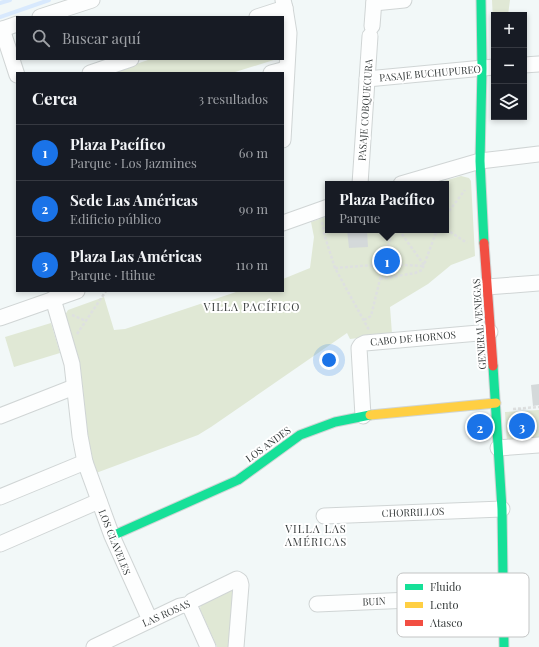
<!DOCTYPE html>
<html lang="es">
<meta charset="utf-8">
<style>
:root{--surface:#171b24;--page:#242831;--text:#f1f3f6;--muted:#9ea1a6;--line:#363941;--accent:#1a73e8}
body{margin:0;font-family:"Playfair Display",serif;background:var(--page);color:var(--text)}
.controls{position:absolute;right:12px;top:12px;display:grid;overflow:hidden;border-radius:0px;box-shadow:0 2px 6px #0003}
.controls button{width:36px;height:36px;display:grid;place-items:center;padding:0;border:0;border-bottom:1px solid var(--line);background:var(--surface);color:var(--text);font:20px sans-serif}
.you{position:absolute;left:329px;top:360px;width:14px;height:14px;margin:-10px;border:3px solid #fff;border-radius:50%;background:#1a73e8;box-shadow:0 0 0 6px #1a73e833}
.badge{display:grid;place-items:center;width:26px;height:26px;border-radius:50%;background:var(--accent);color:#fff;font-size:13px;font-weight:700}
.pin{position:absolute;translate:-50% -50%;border:2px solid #fff;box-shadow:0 1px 4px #0006}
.popup{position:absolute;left:325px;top:181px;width:124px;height:52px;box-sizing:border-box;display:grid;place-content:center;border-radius:0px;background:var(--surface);filter:drop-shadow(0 1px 3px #0005);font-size:13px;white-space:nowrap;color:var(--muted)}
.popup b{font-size:15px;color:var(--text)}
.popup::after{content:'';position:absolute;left:50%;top:100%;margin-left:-8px;border:8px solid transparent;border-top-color:var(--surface)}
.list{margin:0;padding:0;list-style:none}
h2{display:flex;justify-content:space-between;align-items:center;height:52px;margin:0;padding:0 16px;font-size:17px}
h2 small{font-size:13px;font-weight:400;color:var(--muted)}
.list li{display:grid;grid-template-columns:26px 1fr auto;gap:12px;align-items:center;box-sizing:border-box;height:56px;padding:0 16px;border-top:1px solid var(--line)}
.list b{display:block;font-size:15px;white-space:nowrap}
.list p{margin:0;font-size:13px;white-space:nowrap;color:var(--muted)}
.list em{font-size:13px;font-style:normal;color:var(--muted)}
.icon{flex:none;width:22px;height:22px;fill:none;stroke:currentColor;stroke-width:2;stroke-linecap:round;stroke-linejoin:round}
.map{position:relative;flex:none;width:539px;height:647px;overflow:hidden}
.search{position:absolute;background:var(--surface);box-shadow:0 2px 6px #0003;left:16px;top:16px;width:268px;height:44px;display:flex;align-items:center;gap:10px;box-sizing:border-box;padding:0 14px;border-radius:0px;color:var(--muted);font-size:15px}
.panel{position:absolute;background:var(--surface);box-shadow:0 2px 6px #0003;left:16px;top:72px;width:268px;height:220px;border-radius:0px}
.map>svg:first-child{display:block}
</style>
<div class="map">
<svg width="539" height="647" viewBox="0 0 539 647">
<rect width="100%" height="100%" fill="#f2f8f8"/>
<g fill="#e0e8d5">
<path d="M492 0H510L508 15H494V22H493Z"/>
<path d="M151 59H277L232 73H109Z"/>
<path d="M461 176 469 178 471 181 475 256 451 265 428 284 390 307 392 334 350 339 347 333 211 427 198 435 96 473 91 460 65 315 68 310 104 297 114 330 125 329 239 291H283V279L310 268 314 237 311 222 328 216V230H446V184H434Z"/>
<path d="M51 323 60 353 14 367 5 337Z"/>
<path d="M539 410V440L507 443 505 412Z"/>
<path d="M234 587 231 647H217L200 609 201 601Z"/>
</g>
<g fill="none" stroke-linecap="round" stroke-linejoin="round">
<g stroke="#d8e9fd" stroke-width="4">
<path d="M0 3 10 0"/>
<path d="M0 17 49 0"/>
</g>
</g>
<g fill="#d4d9da">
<path d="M347 230H367L368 247 349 248Z"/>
<path d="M539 384V405L533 406 531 385Z"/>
<path d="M486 415 488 438 475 439 473 416Z"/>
</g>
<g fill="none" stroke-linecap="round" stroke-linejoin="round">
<defs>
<g id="street">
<path d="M283 0 285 8 289 33 283 140"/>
<path d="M374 3 404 0"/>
<path d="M40 17 92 0"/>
<path d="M257 17 285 8"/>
<path d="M372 26 374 0"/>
<path d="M2 29 17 75"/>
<path d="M0 30 17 24"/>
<path d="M524 65 539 64"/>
<path d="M90 73 131 59"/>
<path d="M271 73 286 69"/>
<path d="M367 79 494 67"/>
<path d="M360 184 370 36"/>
<path d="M401 184 480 161 539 154"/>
<path d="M283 223 328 207"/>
<path d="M487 287 539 283"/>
<path d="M53 299 72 364 80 436 85 462 112 536 150 620"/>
<path d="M0 318 77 291"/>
<path d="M0 416 74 387"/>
<path d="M363 416 359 348 361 345 365 343 490 332"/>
<path d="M498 448 539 445"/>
<path d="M0 497 85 462"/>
<path d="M324 516 502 509"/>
<path d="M0 544 99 501"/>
<path d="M317 604 504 596"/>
<path d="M188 606 191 609 208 647"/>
<path d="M94 647 180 606 185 605 188 606 192 601 237 579 240 581 241 585 236 647"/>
</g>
<g id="fast">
<path d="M481 0 482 68 480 161 484 243"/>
<path d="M493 366 502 509 504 647"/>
<path d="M112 536 238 480 300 435 335 422 370 415"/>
</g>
<path id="slow" d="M370 415 496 403"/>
<path id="jam" d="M484 243 493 366"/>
</defs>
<use href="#street" stroke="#d0d5d5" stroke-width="17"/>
<use href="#fast" stroke="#d0d5d5" stroke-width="11"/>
<use href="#slow" stroke="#d0d5d5" stroke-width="11"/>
<use href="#jam" stroke="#d0d5d5" stroke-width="11"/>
<g stroke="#dee0e0" stroke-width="2.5" stroke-dasharray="3 2" stroke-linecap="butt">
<path d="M446 215 465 190"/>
<path d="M322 222 325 237 335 268 369 330"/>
<path d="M446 229 467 243"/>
<path d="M399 230 424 265"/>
<path d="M335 268 386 264 424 266"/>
<path d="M380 279 415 273 422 270 437 230"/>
<path d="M72 315 86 321"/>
<path d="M364 320 371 316 392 230"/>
<path d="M77 334 106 291"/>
<path d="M513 409 539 407"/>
<path d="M513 419 537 431"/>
</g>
<use href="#street" stroke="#fdfefe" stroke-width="15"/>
<use href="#fast" stroke="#16e098" stroke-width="9"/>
<use href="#slow" stroke="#ffcf43" stroke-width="9"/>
<use href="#jam" stroke="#f24e42" stroke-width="9"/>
</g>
<g text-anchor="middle" stroke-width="4" stroke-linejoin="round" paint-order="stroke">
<g font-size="10" fill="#373c3c" stroke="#fff">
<text transform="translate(430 73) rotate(-5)" y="4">PASAJE BUCHUPUREO</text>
<text transform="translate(365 110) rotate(-86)" y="4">PASAJE COBQUECURA</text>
<text transform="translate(479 324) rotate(-94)" y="4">GENERAL VENEGAS</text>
<text transform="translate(413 338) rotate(-5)" y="4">CABO DE HORNOS</text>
<text transform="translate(268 444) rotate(-36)" y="4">LOS ANDES</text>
<text transform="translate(413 512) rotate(-2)" y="4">CHORRILLOS</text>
<text transform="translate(115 542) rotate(68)" y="4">LOS CLAVELES</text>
<text transform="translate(374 601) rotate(-2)" y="4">BUIN</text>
<text transform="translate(166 613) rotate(-24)" y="4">LAS ROSAS</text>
</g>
<g font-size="11" letter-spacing="1" fill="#373c3c" stroke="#fff">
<text x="252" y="311">VILLA PACÍFICO</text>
<text x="316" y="533">VILLA LAS<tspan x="316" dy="13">AMÉRICAS</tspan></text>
</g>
</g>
<rect x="397" y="573" width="132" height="64" rx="6" fill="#fff" stroke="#c3c4c4" stroke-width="1"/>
<rect x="405" y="584" width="18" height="6" fill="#16e098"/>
<rect x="405" y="602" width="18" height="6" fill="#ffcf43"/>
<rect x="405" y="620" width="18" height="6" fill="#f24e42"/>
<g font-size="11" fill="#373c3c">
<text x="430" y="591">Fluido</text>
<text x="430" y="609">Lento</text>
<text x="430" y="627">Atasco</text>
</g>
</svg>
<div class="controls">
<button>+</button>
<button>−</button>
<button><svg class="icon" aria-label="layers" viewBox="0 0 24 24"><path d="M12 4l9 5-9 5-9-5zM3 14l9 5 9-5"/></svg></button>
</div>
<div class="you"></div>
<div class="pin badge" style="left:387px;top:261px">1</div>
<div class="popup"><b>Plaza Pacífico</b>Parque</div>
<div class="pin badge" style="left:480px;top:427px">2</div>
<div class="pin badge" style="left:522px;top:426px">3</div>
<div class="search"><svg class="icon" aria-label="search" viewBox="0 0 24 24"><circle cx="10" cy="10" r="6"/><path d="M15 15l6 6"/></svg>Buscar aquí</div>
<section class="panel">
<h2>Cerca<small>3 resultados</small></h2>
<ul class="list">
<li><span class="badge">1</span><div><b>Plaza Pacífico</b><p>Parque · Los Jazmines</p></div><em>60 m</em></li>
<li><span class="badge">2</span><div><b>Sede Las Américas</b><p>Edificio público</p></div><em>90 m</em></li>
<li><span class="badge">3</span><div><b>Plaza Las Américas</b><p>Parque · Itihue</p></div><em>110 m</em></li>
</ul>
</section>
</div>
